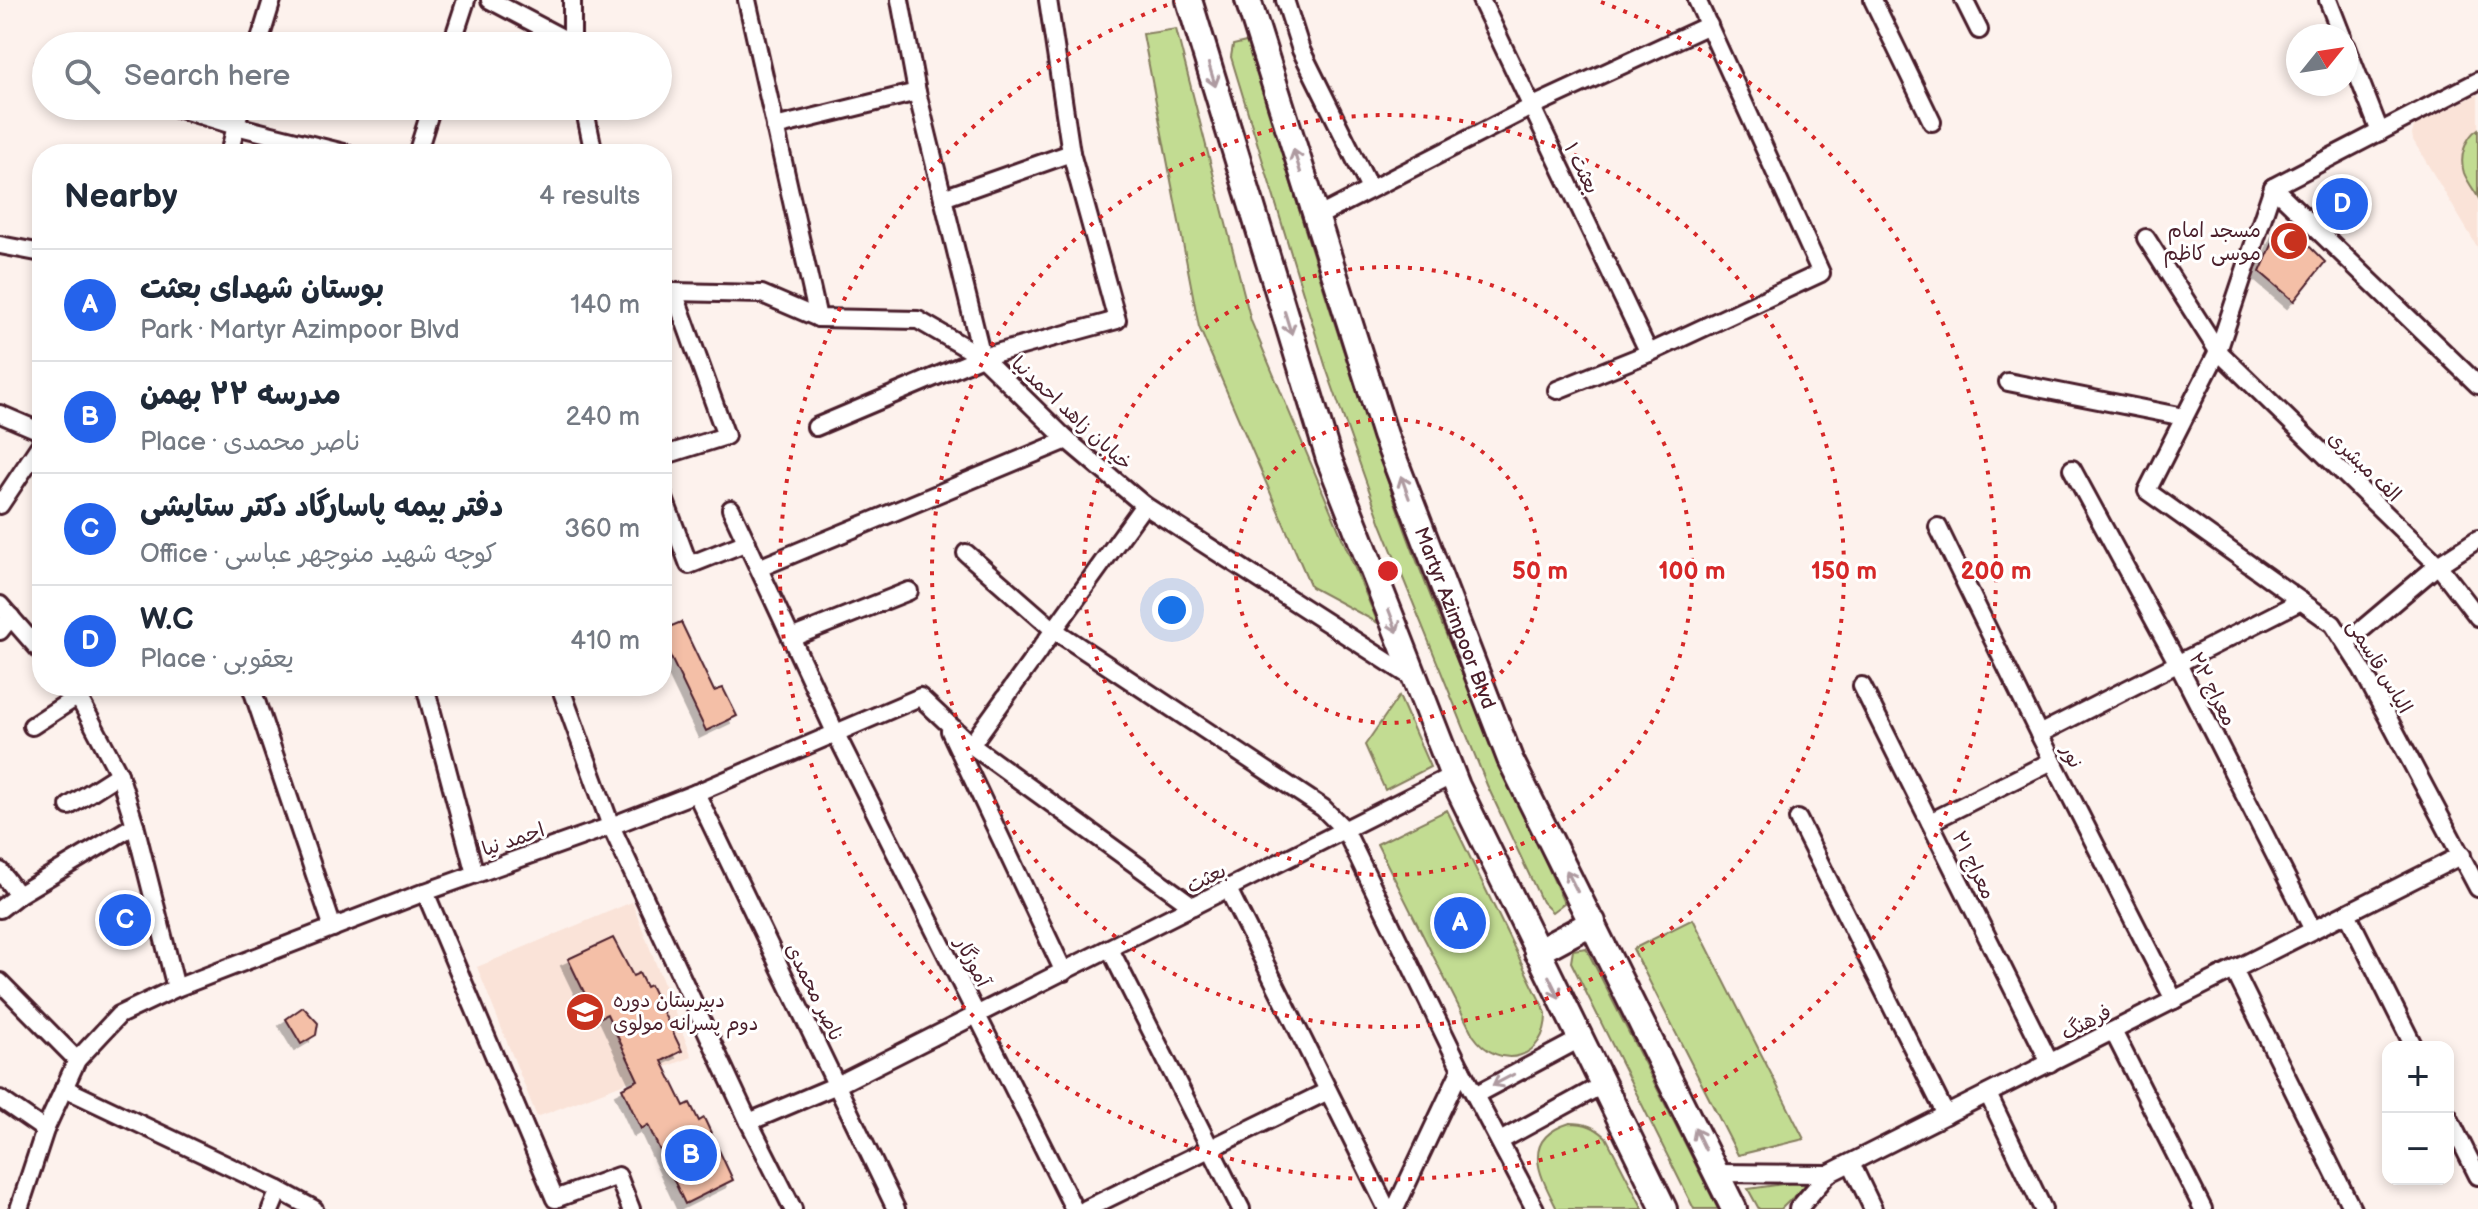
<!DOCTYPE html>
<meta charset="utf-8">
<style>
:root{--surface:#fff;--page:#f2f2f3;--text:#1f2937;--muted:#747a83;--line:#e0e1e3;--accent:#2563eb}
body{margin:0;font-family:"Balsamiq Sans","Playpen Sans Arabic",sans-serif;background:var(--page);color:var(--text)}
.controls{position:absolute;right:24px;bottom:24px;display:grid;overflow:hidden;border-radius:16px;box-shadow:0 4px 12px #0003}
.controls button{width:72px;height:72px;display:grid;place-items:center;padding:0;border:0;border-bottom:2px solid var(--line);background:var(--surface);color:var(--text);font:40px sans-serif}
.compass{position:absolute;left:2286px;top:24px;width:72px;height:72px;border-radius:50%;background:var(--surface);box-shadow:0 4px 12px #0003;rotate:60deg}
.you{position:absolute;left:1172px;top:610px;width:28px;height:28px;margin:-20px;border:6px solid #fff;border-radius:50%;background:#1a73e8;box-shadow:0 0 0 12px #1a73e833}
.badge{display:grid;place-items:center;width:52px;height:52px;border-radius:50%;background:var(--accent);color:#fff;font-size:26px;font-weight:700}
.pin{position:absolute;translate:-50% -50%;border:4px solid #fff;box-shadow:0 2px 8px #0006}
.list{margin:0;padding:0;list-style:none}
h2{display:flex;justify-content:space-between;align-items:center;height:104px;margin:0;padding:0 32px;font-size:34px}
h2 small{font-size:26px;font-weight:400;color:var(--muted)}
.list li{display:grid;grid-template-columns:52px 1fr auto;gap:24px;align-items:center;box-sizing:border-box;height:112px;padding:0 32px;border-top:2px solid var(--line)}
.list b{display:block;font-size:30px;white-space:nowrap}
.list p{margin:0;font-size:26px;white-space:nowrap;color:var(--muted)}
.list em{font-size:26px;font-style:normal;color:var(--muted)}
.icon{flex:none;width:44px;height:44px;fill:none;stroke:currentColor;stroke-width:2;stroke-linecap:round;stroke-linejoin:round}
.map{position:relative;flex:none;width:2478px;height:1209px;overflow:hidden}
.search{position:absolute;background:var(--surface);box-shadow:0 4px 12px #0003;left:32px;top:32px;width:640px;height:88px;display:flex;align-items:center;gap:20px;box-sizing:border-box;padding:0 28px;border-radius:44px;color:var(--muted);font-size:30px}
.panel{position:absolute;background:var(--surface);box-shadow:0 4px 12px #0003;left:32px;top:144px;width:640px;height:552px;border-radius:32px}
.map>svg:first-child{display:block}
</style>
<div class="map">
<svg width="2478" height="1209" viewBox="0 0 2478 1209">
<defs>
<filter id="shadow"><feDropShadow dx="-7" dy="7" stdDeviation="0" flood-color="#0004"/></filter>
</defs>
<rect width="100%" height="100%" fill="#fdf2ed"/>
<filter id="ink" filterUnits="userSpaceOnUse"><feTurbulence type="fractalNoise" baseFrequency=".0125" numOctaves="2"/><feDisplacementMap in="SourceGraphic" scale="16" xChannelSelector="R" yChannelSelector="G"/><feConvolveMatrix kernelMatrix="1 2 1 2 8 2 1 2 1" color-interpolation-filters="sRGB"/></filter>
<g filter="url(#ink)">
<g fill="#fae3d8">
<path d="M2478 94V129L2472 133 2465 145 2463 160 2464 172 2478 197V248L2413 140 2412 134 2414 127 2420 123Z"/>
<path d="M632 902 692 1057 537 1117 477 967Z"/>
</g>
<g fill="#c2dc92" stroke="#867e5e" stroke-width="2">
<path d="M1176 29 1251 321 1378 623 1311 587 1199 327 1143 34Z"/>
<path d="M1246 42 1254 57C1299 214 1347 370 1403 524 1450 653 1508 778 1564 903L1552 912 1542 902 1487 785 1381 524 1326 368 1231 57 1233 45Z"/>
<path d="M2478 129V197C2474 190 2467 181 2464 173 2459 158 2465 137 2478 129Z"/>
<path d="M1399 696 1430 767 1385 790 1365 745Z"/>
<path d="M1447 810 1546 1013C1547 1059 1499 1073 1473 1035L1377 844Z"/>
<path d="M1693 919 1804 1139 1738 1155 1633 949Z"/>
<path d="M1586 948 1702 1177 1718 1209H1694L1571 962 1573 950Z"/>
<path d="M1570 1123C1586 1123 1595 1127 1606 1137L1643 1209H1557C1540 1175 1519 1139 1570 1123Z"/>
<path d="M1811 1180 1781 1209H1759L1748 1189Z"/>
</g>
<g fill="#f4bfa7" stroke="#4a1f2b" stroke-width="2" filter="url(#shadow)">
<path d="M2342 187 2359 210 2342 222 2326 199Z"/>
<path d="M2283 220 2325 262 2294 301 2260 272Z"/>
<path d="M681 622 714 691 723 688 737 716 706 731 662 639V630Z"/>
<path d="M613 938 633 976 639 973 646 987 650 985 682 1051 662 1061 684 1106 690 1103 699 1121 704 1118 733 1180 685 1204 648 1125 641 1129 622 1088 638 1080 607 1014 597 1019 568 959Z"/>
<path d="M303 1007 318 1023 316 1035 301 1044 286 1019Z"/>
</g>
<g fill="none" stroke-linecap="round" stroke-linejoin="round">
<defs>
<g id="minor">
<path d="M490 0 572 43"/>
<path d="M747 0 818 318"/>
<path d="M900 0 917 92 982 357"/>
<path d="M1285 0 1301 50 1370 189"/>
<path d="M1481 0 1649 353"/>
<path d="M1873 0 1932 122"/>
<path d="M1964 0 1979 30"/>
<path d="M2328 0 2342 36"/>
<path d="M2346 45 2380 132"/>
<path d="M258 46 272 0"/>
<path d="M451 46 466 0"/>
<path d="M572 46V0"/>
<path d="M44 67 46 68"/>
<path d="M2478 81 2273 187 2218 351 2147 491 2333 624 2362 669 2478 888"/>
<path d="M170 106 236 126 348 154"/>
<path d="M584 106 594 154"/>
<path d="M775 127 917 92"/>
<path d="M229 154 241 106"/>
<path d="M417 154 432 106"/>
<path d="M2273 187 2478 385"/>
<path d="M943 198 1071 153"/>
<path d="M1315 218 1531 107 1709 25"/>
<path d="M2146 238 2218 351 2438 565 2478 617"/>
<path d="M0 245 42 253"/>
<path d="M662 295 674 292 762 294 818 318 918 320 982 357 1067 440 1144 505 1416 680"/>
<path d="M2008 382 2184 417"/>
<path d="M1557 390 1649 353 1821 273 1697 0"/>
<path d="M0 414 42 432"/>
<path d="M816 427 982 357 1117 320 1071 153 1048 0"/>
<path d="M662 456 726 436 674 292"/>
<path d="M2072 469 2178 664 2313 930"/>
<path d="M662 493 689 565 747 542"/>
<path d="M0 505 42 442"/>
<path d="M731 509 836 734 1074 1209"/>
<path d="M1938 527 2039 734 2174 1000"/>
<path d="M966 553 1054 630 1323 808 1345 830 1461 1069 1535 1209"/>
<path d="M759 568 1067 440"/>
<path d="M0 605 42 653"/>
<path d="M0 631 11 617"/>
<path d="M791 638 909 591"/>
<path d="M2347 642 2438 565 2478 539"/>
<path d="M69 686 78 696 119 774 135 825 176 988"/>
<path d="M251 686 333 928"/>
<path d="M425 686 475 874"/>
<path d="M560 686 611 826 749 1122 793 1209"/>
<path d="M1862 686 2050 1063"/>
<path d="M32 726 78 696"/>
<path d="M950 731 1064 972"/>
<path d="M2039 734 2301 601"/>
<path d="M971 745 1144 505"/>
<path d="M696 793 896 1209"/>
<path d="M69 806 119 774"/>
<path d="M1798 819 1946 1115"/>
<path d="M1930 822 2052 761"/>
<path d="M0 871 18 895"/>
<path d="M1228 889 1387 1209"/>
<path d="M425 892 555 1199 618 1176 631 1209"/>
<path d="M0 909 18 895 135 825"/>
<path d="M2347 913 2414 1047"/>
<path d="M1110 949 1241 1209"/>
<path d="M2234 970 2352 1209"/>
<path d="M0 982 77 1060"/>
<path d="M2113 1031 2203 1209"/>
<path d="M64 1088 279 1190 314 1209"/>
<path d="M1988 1094 2043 1209"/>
<path d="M1475 1095 1580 1039"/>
<path d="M0 1099 45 1130"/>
<path d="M2448 1116 2478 1176"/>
<path d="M749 1122 837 1085 1453 775"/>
<path d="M1500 1141 1602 1085"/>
<path d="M1851 1163 1873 1209"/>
<path d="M1716 1173 1828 1174 2462 855"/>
<path d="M19 1209 45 1130 77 1060 119 1015 176 988 425 892 611 826 696 793 920 697 971 745 1193 906"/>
<path d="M271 1209 279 1190"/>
<path d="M1086 1209 1328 1091"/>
<path d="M1395 1209 1461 1069"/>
<path d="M1798 1209 1828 1174"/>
</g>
<g id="secondary">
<path d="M1189 0 1329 459 1390 614 1457 786 1664 1209"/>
<path id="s1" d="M1248 0 1385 435 1510 759 1734 1209"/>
<path d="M1537 952 1593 922"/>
</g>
</defs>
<use href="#minor" stroke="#4a1f2b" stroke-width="22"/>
<use href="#secondary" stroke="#4a1f2b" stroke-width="30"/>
<use href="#minor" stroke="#fff" stroke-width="16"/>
<use href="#secondary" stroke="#fff" stroke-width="24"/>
</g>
<defs><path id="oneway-shaft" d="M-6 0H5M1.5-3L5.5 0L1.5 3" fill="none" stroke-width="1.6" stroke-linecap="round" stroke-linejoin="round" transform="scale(2)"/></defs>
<g stroke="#ae9aa0">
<use href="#oneway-shaft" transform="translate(1212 75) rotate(73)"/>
<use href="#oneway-shaft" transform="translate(1297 161) rotate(-107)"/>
<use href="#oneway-shaft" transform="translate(1288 323) rotate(73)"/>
<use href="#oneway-shaft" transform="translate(1405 487) rotate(-110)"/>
<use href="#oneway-shaft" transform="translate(1393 621) rotate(69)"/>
<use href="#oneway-shaft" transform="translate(1572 881) rotate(-117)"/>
<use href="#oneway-shaft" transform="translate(1554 987) rotate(64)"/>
<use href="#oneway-shaft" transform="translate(1503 1080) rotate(152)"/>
<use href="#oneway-shaft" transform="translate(1700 1139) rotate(-116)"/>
</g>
</g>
<g fill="none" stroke="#d62828" stroke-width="4" stroke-dasharray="4 8">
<circle cx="1388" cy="571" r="152"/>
<circle cx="1388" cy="571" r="304"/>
<circle cx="1388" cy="571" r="456"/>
<path d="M1601 2A608 608 0 1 1 1175 2"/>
</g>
<defs>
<symbol id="mosque-disc" viewBox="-11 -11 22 22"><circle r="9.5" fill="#c8321e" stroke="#fff"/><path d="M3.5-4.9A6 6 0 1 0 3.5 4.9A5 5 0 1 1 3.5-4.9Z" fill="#fff"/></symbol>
<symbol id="school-disc" viewBox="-11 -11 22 22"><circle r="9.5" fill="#c8321e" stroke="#fff"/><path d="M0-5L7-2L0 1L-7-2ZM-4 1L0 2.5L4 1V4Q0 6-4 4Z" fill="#fff"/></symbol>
</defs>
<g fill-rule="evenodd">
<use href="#mosque-disc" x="2267" y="219" width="44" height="44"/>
<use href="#school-disc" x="563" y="990" width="44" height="44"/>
</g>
<g text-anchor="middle" stroke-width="6" stroke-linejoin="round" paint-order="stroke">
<g font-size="20" fill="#4a1f2b" stroke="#fff">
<text transform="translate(1582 168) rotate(64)" y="7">بعثت ۱</text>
<text transform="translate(1072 413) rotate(43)" y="7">خیابان زاهد احمدنیا</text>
<text transform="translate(2365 466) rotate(44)" y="7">الف مبشری</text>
<text dy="7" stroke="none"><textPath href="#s1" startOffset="652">Martyr Azimpoor Blvd</textPath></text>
<text transform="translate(2380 666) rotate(59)" y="7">الیاس قاسمی</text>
<text transform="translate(2213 689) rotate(63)" y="7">معراج ۲۲</text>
<text transform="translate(2072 756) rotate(63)" y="7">نور</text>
<text transform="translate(513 839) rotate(-19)" y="7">احمد نیا</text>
<text transform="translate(1974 865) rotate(64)" y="7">معراج ۲۱</text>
<text transform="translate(1206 878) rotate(-27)" y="7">بعثت</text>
<text transform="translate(973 962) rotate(63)" y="7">آموزگار</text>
<text transform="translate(815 992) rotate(64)" y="7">ناصر محمدی</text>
<text transform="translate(2086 1022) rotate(-27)" y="7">فرهنگ</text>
</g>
<g font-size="20" fill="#4a1f2b" stroke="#fff" text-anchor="end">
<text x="2261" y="237">مسجد امام<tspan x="2261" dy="23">موسی کاظم</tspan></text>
<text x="613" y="1007" text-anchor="start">دبیرستان دوره<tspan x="613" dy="23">دوم پسرانه مولوی</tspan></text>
</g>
</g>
<circle cx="1388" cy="571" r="12" fill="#d62828" stroke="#fff" stroke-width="4"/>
<g font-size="24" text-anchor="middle" font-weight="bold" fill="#d62828" stroke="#fff" stroke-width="6" stroke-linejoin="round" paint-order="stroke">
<text x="1540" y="579">50 m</text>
<text x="1692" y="579">100 m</text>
<text x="1844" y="579">150 m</text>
<text x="1996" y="579">200 m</text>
</g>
</svg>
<div class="controls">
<button>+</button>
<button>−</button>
</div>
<svg class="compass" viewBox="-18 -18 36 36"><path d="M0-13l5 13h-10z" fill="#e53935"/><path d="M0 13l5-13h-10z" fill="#747a83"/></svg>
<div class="you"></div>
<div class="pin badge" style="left:1460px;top:923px">A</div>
<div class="pin badge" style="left:691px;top:1155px">B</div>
<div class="pin badge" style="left:125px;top:920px">C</div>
<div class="pin badge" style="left:2342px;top:204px">D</div>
<div class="search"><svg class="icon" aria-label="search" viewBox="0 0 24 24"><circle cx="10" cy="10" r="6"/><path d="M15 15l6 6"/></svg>Search here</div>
<section class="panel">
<h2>Nearby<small>4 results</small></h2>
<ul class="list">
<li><span class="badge">A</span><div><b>بوستان شهدای بعثت</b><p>Park · Martyr Azimpoor Blvd</p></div><em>140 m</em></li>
<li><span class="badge">B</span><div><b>مدرسه ۲۲ بهمن</b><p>Place · ناصر محمدی</p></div><em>240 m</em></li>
<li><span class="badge">C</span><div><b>دفتر بیمه پاسارگاد دکتر ستایشی</b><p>Office · کوچه شهید منوچهر عباسی</p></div><em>360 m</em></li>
<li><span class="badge">D</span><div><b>W.C</b><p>Place · یعقوبی</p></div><em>410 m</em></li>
</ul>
</section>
</div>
